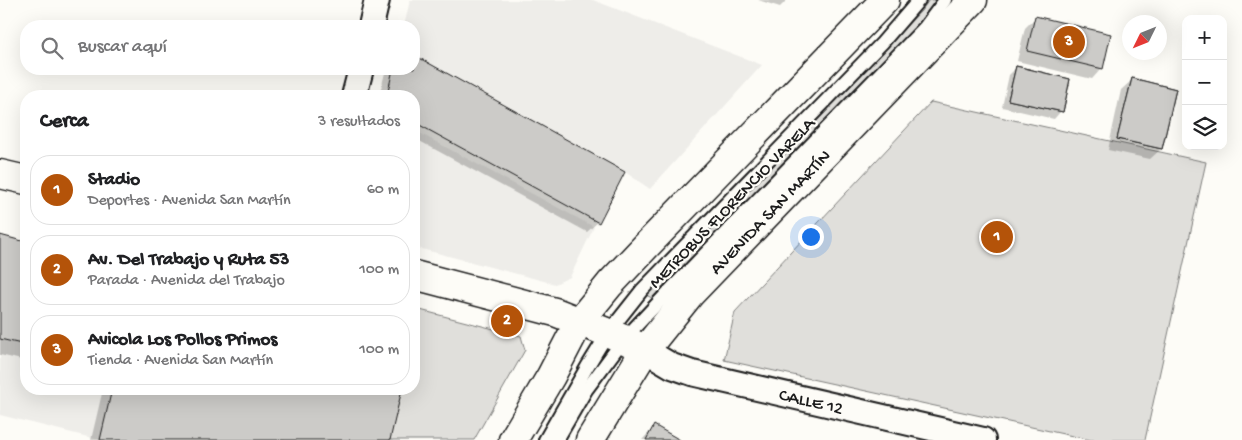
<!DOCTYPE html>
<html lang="es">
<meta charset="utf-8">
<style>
:root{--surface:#fff;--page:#f6f6f6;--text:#202124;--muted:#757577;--line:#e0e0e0;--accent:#b45309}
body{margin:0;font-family:"Gochi Hand",sans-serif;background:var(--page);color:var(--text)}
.controls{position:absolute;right:15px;top:15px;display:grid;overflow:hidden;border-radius:10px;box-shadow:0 5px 20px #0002}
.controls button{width:45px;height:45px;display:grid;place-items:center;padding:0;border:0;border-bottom:1px solid var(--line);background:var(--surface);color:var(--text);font:25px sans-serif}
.compass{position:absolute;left:1122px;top:15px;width:45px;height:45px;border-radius:50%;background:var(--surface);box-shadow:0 5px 20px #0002;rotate:227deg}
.you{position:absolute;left:810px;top:236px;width:18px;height:18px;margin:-12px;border:4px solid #fff;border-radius:50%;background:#1a73e8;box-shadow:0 0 0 8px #1a73e833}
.badge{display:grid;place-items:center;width:32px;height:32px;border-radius:50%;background:var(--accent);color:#fff;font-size:16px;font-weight:700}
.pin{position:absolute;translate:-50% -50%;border:2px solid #fff;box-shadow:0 1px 5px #0006}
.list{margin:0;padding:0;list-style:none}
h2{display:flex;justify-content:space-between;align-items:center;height:65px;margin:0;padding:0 20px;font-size:21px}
h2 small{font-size:16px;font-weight:400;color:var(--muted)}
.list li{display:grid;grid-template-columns:32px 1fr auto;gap:15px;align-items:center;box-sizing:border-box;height:70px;margin:0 10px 10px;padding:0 10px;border:1px solid var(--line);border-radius:20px}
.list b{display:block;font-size:19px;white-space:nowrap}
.list p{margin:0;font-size:16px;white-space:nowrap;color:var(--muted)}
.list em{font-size:16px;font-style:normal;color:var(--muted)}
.icon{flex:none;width:28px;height:28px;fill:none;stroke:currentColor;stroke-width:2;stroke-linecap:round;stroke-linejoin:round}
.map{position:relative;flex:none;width:1242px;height:440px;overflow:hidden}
.search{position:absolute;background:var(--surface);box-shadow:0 5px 20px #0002;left:20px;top:20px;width:400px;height:55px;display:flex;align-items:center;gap:12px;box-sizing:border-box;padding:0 18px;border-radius:20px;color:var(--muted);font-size:19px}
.panel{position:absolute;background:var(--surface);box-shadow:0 5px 20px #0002;left:20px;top:90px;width:400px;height:305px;border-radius:20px}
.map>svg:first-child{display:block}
</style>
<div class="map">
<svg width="1242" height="440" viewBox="0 0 1242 440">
<rect width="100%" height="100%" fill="#fdfcf7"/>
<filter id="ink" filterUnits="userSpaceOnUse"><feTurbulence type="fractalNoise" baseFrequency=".02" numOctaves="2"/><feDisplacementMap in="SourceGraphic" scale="10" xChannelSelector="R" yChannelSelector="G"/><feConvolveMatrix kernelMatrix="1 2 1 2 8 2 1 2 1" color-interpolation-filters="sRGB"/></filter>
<g filter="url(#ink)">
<g fill="#eeede9">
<path d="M410 0H593L762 65 650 189 625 172 414 55V26H404Z"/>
<path d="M414 130 594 227 570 277 555 284 414 247Z"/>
<path d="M0 339 26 345V389H112L100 440 0 415Z"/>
</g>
<g fill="#e0dfdb" stroke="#7e7e7c">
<path d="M929 0H939L919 24 652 298 646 295 921 11Z"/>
<path d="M931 102 1206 162 1145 440H1091L724 360 735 312Z"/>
<path d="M420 310 521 336 525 350 474 440H389L402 389H414V338Z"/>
</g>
<g fill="#0003">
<path d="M758 0H787L780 7Z"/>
<path d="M1036 17 1102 68 1092 79 1017 61 1025 28Z"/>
<path d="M414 56 623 173 598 222 587 232 414 138V96H379L386 69H414Z"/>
<path d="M1016 68 1061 111 1054 119 1002 107 1009 75Z"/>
<path d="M1132 80 1161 149 1150 159 1108 150 1121 90Z"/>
<path d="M0 237 26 243V361L0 355Z"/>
<path d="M103 389H401L388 440H91Z"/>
<path d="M654 427 678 440H642Z"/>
</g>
<g fill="#cccbc8" stroke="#1c1c1c">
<path d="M1035 16 1111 34 1103 69 1027 51Z"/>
<path d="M414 55 625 172 599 223 414 122V96H387L393 69H414Z"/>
<path d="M1016 66 1070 79 1063 112 1008 100Z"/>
<path d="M1016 66 1070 79 1063 112 1008 100Z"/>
<path d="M1132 78 1176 89 1162 149 1117 139Z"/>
<path d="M1132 78 1176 89 1162 149 1117 139Z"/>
<path d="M0 235 26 242V345L0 339Z"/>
<path d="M112 389H402L390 440H100Z"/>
<path d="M654 425 680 440H646Z"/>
</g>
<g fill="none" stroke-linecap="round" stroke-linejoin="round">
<defs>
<g id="lane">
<path d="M545 440 587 367 608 333 642 290 882 43 919 0"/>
<path d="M557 440 586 390 624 339 671 289 924 28 945 0"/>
</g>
<g id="street">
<path d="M371 26 377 0"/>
<path d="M354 96 361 69"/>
<path id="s1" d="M645 350 672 366 692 373 983 440"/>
</g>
<g id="secondary">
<path d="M0 174 26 180"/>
<path d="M414 275 555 312 624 339 645 350"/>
</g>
<g id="primary">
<path d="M513 440 551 376 579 322 610 284 646 246 885 0"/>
<path id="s2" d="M590 440 645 350 690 294 973 0"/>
</g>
</defs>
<use href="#lane" stroke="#1c1c1c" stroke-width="16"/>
<use href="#street" stroke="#1c1c1c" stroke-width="28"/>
<use href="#secondary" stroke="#1c1c1c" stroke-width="31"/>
<use href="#primary" stroke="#1c1c1c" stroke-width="31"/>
<use href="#lane" stroke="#fdfcf7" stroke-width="12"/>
<use href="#street" stroke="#fdfcf7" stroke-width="24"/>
<use href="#secondary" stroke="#fdfcf7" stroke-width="28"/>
<use href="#primary" stroke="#fdfcf7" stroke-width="28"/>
</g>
</g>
<g text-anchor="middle" stroke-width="4.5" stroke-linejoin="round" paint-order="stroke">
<g font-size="18" fill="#1c1c1c" stroke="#fdfcf7">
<text transform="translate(731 202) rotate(-46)" y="6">METROBUS FLORENCIO VARELA</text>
<text dy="6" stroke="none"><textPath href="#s2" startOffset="292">AVENIDA SAN MARTÍN</textPath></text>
<text dy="6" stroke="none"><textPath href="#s1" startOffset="175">CALLE 12</textPath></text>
</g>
</g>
</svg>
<div class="controls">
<button>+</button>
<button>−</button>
<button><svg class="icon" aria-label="layers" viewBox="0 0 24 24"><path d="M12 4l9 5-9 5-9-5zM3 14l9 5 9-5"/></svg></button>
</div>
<svg class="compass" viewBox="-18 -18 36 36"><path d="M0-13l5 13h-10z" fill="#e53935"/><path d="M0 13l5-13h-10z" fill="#757577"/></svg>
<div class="you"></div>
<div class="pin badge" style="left:997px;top:237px">1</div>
<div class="pin badge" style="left:507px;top:321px">2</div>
<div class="pin badge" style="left:1069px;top:42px">3</div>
<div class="search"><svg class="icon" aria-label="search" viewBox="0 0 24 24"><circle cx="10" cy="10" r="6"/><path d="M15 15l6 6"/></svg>Buscar aquí</div>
<section class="panel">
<h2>Cerca<small>3 resultados</small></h2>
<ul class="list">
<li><span class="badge">1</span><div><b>Stadio</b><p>Deportes · Avenida San Martín</p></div><em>60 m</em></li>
<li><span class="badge">2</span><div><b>Av. Del Trabajo y Ruta 53</b><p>Parada · Avenida del Trabajo</p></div><em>100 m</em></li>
<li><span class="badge">3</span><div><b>Avicola Los Pollos Primos</b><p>Tienda · Avenida San Martín</p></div><em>100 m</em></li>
</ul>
</section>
</div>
